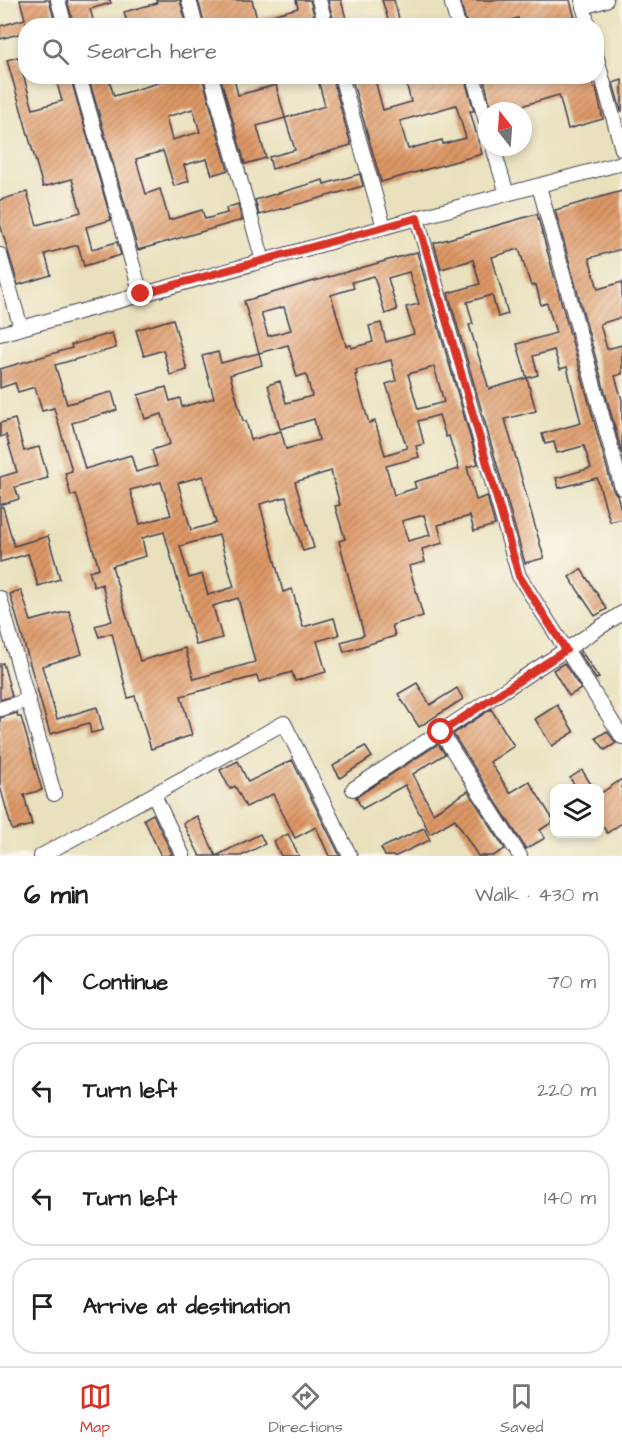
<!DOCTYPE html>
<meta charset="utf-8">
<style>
:root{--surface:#fff;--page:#f2f2f2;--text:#202124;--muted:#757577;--line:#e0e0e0;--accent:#d93025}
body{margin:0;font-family:"Architects Daughter",sans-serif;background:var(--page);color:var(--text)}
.controls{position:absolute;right:18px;bottom:18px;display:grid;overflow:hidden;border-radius:12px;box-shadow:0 3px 9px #0003}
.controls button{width:54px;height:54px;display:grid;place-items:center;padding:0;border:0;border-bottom:2px solid var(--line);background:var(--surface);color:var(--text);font:30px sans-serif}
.compass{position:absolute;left:478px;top:102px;width:54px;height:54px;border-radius:50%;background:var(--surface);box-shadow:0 3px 9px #0003;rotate:343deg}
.stop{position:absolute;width:18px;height:18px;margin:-14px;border:4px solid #d93025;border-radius:50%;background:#fff}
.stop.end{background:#d93025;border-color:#fff;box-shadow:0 2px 6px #0008}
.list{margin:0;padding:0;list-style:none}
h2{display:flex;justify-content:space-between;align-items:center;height:78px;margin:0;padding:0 24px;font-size:26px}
h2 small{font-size:20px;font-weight:400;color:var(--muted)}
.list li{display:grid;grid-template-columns:39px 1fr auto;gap:18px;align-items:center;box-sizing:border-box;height:96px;margin:0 12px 12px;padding:0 12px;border:2px solid var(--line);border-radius:24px}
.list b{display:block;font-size:22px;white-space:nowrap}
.list em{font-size:20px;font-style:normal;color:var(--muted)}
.icon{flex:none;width:33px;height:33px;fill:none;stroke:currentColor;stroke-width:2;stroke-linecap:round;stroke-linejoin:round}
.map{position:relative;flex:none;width:622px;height:856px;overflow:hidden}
.search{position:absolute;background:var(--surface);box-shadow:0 3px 9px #0003;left:18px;right:18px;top:18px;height:66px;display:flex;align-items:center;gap:15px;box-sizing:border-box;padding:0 21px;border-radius:24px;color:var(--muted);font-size:22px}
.sheet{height:510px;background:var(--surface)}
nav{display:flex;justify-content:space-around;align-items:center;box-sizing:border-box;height:84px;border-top:2px solid var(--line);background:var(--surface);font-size:16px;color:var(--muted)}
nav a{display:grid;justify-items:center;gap:3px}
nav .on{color:var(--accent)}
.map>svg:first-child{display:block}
</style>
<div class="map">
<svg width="622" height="856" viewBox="0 0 622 856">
<defs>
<pattern id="building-hatch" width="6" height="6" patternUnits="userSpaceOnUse" patternTransform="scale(1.5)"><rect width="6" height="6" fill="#de9866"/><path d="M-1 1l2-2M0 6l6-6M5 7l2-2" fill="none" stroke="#b47c55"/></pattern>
</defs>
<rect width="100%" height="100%" fill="#fbf7ec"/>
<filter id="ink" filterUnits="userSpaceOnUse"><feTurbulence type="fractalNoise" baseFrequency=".0167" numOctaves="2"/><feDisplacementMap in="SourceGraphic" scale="12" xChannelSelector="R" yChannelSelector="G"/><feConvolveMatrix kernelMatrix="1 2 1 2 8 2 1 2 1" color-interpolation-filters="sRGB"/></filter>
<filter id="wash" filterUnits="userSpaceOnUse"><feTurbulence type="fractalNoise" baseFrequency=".008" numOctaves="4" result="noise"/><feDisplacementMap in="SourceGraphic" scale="24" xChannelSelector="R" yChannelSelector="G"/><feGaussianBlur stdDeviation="1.35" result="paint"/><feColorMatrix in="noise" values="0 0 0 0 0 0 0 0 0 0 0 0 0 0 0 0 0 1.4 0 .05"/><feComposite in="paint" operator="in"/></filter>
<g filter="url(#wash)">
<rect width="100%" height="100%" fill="#e9e1be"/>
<g id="blocks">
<g fill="url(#building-hatch)" fill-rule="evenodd">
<path d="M20 0H49L56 26H27L26 21V32L0 39V26L25 19Z"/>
<path d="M67 0H110L111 3 90 9 95 26H74Z"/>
<path d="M156 0H180L187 26H128L124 12 157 3Z"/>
<path d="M198 0H252L257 19 298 8 296 0H310L317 26H205Z"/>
<path d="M328 0H341L348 26H335Z"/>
<path d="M382 0H394L401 26H390Z"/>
<path d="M460 0H570L577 26H555L553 18 528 26H521L518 18 491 26H467Z"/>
<path d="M18 57 33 109 62 101 55 76H70L111 220 86 227 92 249 117 242 121 255 84 266 78 245 45 254 51 275 18 285 0 224V200L27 192 37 225 81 212 72 179 43 187 7 60Z"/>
<path d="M88 76H108L114 96 168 80 167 76H202L228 170 212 175 207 159 184 165 189 181 174 186 163 151 136 159 146 194 160 189 169 220 202 210 205 219 227 213 226 208 238 204 242 220 138 250ZM193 109 200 132 172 140 166 117Z"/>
<path d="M220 76H233L238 95 276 85 285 118 257 126 266 158 245 164Z"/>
<path d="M317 76H332L351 145 272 169 269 157 295 150 285 118 325 106Z"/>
<path d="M351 76H374L383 110 411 102 406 82 427 76H464L474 111H470L482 154 381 182ZM456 105 466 138 443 144 442 140 408 149 400 121Z"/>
<path d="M483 76H535L536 82 556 76H591L594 88H596L603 119 568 129 559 95 514 108V111H492Z"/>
<path d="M622 80V111H621L613 83Z"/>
<path d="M360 174 363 186 259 215 255 200 323 180 324 184Z"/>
<path d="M622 191V249L589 258 598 289 622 282V317L600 324 607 349 622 345V374L615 376 622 400V454L555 210Z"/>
<path d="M537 214 613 490 617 495 622 513V519L610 522 597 478 559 488 556 478 591 468 584 446 557 453 554 442 545 444 542 434 581 423 567 367 560 369 554 350 533 356 538 375 527 378 536 411 505 419 544 558 525 563 448 293 480 284 473 260 441 269 434 243ZM519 249 531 286 536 285 541 305 547 303 556 333 517 344 527 378 489 389 469 325 473 324 467 302 492 295 498 317 508 314 492 257Z"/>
<path d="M417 252 478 464 467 467 476 500 487 496 495 525 474 531 470 516 438 525 443 543 422 549 425 562 409 566 423 616 392 625 395 636 344 652 341 642 364 635 339 541 345 539 335 506 340 505 331 471 295 482 314 548 303 551 286 497 260 504 283 592 292 589 303 627 334 618 339 635 317 641 326 672 295 681 292 672 259 682 257 676 181 696 192 735 151 749 135 696 128 698 112 633 99 637 95 626 112 621 102 584 94 587 89 571 99 568 76 494 71 496 65 473 72 471 54 408 42 411 35 387 18 392 15 383 0 388V369L72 348 71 345 112 333 116 348 55 365 67 404 112 392 117 410 72 423 85 469 131 455 136 472 157 466 152 450 170 444 162 414 145 419 138 395 166 387 170 401 180 398 182 407 214 398 202 356 218 352 221 363 259 353 244 301ZM409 272 419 304 406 307 414 334 386 342 381 323 369 326 373 342 351 348V345L346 346 331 295 354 288 352 282 374 276 385 314 397 310 388 278ZM284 307 291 330 268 336 261 313ZM288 345 297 377 306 374 312 396 286 403 280 381 268 385 280 429 314 419 319 440 286 449 281 431 251 440 246 421H243L230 375 262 365 259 353ZM391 360 396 381 386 384 407 448 385 455 375 421 369 423 355 375 357 374 356 370ZM434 367 444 402 418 409 408 374ZM439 415 446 437 449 436 459 469 414 482 416 488 394 495 386 466 419 457 416 446 424 444 418 421ZM203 476 216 523 191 530 178 483ZM161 482 171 515 140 524 130 490ZM424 515 430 535 408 541 402 521ZM164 532 196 645 222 638 213 606 238 598 255 662 194 679 185 648 140 661 112 566 146 556 142 538ZM219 535 234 587 208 595 202 574 189 578 180 546Z"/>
<path d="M173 319 187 370 170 375 163 350 144 356 136 330Z"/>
<path d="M15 419 24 451 39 447 48 478 15 487 19 499 0 505V477L17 472 6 435 0 437V423Z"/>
<path d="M0 507H3L14 546 48 536 60 579 38 586 28 554 0 562Z"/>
<path d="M581 569 607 609 595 616 569 577Z"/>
<path d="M21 590 31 621 69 611 82 654 42 666 57 719 97 707 103 730 91 733 89 723 50 734 10 594Z"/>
<path d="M581 651 599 678 596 679 579 653Z"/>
<path d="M3 663 12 696 0 700V664Z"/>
<path d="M564 663 581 689 569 696 553 670Z"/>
<path d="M417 683 430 705 457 688 463 699 419 727 398 694Z"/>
<path d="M557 705 574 732 552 746 535 719Z"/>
<path d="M491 709 514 746 490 762 510 793 529 781 554 821 540 830 545 838 526 849 453 734Z"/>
<path d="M17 713 18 717H21L42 790 24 795 32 825 12 830 0 786V718Z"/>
<path d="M607 731 616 743 605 750 596 738Z"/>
<path d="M438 744 445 754 413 774 433 813 468 791 505 849 493 856H478L455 819 430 834 405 785 362 809 356 797Z"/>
<path d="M365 746 372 757 340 778 333 766Z"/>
<path d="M292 760 340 856H329L316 827 295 838 273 794 246 807 235 786 230 789 220 770 238 761 248 782Z"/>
<path d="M582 770 594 789H577L570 778Z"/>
<path d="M622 779V823L607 833 600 822V794Z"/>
<path d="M153 814 172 854 167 856H161L144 819Z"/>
<path d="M197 816 216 856 260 834 265 844 241 856H200L183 823Z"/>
<path d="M424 828 430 840 396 856H385L381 848Z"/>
<path d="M288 834 299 856H281L274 841Z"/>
</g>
</g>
</g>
<g filter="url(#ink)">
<use href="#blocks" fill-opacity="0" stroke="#403f4f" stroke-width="1.5"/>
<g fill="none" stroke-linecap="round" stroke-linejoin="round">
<defs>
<g id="street">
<path d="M58 0 65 26"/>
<path d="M189 0 196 26"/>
<path d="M319 0 326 26"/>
<path d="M451 0 458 26"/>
<path d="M582 0 588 26"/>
<path d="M583 7 606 0"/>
<path d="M596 55 622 149"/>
<path d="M79 76 141 294"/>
<path d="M211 76 263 261"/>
<path d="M341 76 384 227"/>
<path d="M473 76 487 125"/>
<path d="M493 147 507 194"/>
<path d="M539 186 622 488"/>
<path d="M417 218 519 576 622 737"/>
<path d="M0 255 21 328"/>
<path d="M0 334 417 218 622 163"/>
<path d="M0 598 28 700 0 709"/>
<path d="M28 700 54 794"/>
<path d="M441 732 520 856"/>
<path d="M353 789 622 613"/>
<path d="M154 795 183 856"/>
<path d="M41 856 284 723 350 856"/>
</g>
</defs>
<use href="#street" stroke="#403f4f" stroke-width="16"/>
<use href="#street" stroke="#fff" stroke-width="14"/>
</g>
</g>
<g fill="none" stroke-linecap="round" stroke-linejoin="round" filter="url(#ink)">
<path stroke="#d93025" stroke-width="8" d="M141 294 417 218 519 576 566 650 441 732"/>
</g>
</svg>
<div class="controls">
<button><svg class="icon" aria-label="layers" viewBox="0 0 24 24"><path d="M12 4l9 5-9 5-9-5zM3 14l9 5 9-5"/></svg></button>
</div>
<svg class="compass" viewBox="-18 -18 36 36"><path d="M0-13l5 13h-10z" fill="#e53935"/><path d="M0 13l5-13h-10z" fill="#757577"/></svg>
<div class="stop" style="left:441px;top:732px"></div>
<div class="stop end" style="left:141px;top:294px"></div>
<div class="search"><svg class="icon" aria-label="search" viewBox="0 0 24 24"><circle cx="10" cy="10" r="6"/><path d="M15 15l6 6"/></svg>Search here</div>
</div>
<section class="sheet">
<h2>6 min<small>Walk · 430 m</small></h2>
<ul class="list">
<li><svg class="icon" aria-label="ahead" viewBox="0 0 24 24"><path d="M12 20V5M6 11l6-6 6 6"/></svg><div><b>Continue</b></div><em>70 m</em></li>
<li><svg class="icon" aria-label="left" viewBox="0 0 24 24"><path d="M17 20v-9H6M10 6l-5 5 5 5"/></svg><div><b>Turn left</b></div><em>220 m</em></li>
<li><svg class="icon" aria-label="left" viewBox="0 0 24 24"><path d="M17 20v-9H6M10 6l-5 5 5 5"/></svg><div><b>Turn left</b></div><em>140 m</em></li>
<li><svg class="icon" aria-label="arrive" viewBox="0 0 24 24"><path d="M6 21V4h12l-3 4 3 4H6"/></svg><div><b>Arrive at destination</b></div></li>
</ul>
</section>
<nav>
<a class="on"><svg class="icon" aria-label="map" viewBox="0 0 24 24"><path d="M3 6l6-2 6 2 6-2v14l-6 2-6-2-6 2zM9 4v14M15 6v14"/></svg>Map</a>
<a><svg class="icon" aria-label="directions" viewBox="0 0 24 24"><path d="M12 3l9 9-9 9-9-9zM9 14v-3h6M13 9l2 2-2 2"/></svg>Directions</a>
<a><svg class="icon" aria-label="saved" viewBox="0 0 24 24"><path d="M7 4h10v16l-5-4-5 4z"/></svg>Saved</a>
</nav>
